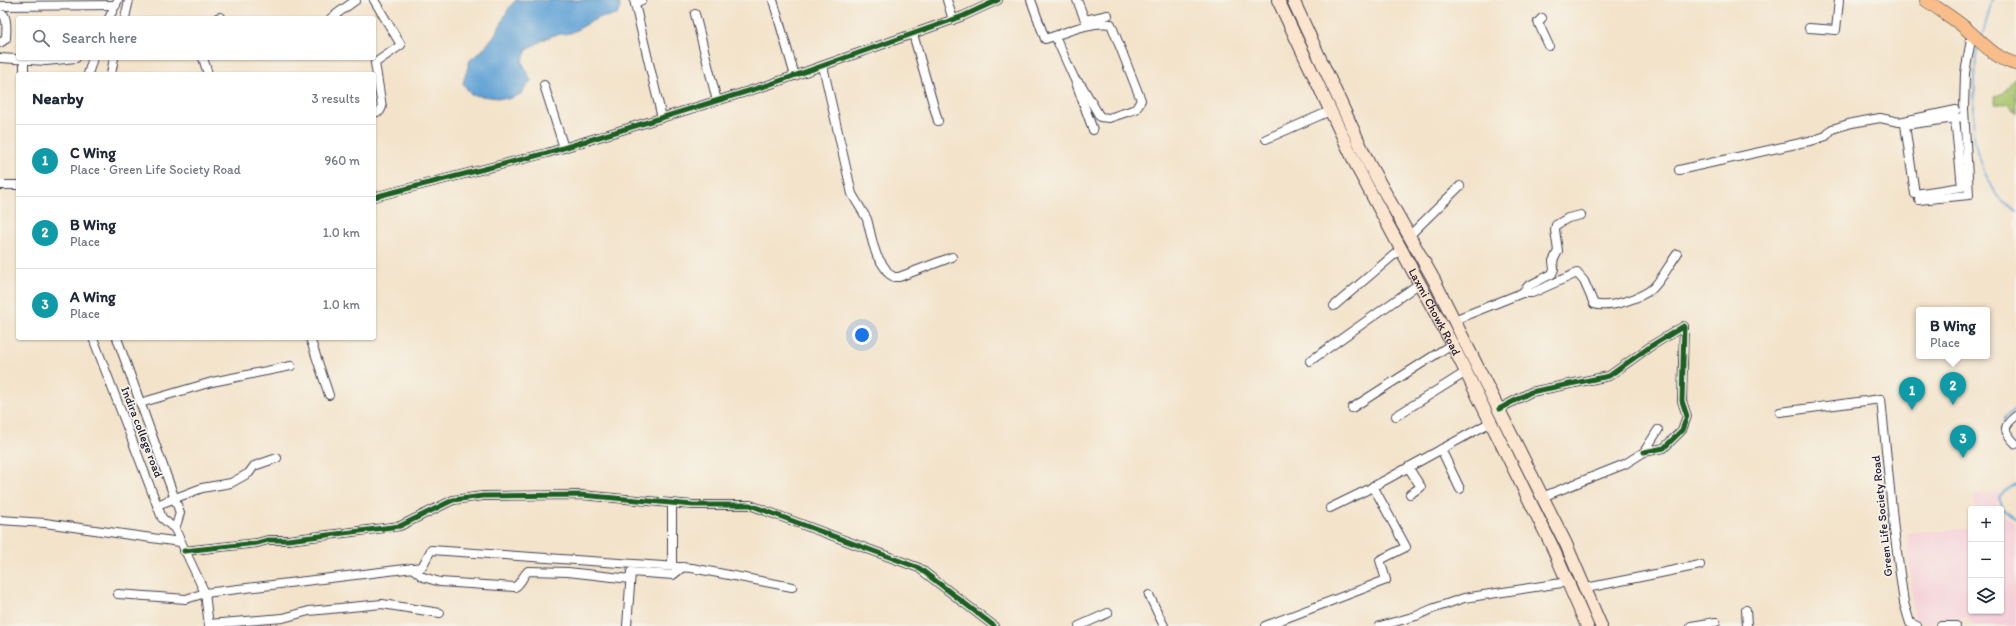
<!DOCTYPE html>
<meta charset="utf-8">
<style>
:root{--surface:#fff;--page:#f2f2f3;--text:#1f2937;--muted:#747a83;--line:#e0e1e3;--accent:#d93025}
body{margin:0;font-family:Itim,sans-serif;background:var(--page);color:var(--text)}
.controls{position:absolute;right:12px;bottom:12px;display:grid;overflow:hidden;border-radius:4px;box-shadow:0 1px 3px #0004}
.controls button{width:36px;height:36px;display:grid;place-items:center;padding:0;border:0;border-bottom:1px solid var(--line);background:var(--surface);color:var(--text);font:20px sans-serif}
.you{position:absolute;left:862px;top:335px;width:14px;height:14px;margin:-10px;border:3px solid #fff;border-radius:50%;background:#1a73e8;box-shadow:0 0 0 6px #1a73e833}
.badge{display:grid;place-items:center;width:26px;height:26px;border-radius:50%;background:var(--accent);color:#fff;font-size:13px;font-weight:700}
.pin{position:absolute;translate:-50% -33px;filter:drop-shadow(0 1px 2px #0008)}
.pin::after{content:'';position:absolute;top:21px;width:14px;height:12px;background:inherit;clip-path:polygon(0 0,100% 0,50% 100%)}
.popup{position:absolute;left:1916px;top:307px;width:74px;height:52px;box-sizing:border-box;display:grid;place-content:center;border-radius:4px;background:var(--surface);filter:drop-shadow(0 1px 3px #0005);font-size:13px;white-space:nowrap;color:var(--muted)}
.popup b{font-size:15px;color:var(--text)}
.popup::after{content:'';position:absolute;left:50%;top:100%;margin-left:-8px;border:8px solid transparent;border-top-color:var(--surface)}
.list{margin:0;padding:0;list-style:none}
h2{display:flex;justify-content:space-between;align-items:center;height:52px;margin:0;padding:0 16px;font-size:17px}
h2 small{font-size:13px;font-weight:400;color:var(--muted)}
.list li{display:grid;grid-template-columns:26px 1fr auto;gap:12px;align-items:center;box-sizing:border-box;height:72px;padding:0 16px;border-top:1px solid var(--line)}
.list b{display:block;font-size:15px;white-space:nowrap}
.list p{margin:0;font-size:13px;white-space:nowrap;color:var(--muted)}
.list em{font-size:13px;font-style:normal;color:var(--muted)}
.icon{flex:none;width:22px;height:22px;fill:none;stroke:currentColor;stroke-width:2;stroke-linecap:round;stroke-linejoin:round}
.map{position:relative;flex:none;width:2016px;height:626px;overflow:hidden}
.search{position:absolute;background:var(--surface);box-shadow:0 1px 3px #0004;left:16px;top:16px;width:360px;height:44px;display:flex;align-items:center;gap:10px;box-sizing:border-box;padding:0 14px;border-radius:4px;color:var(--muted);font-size:15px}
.panel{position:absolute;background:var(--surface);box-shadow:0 1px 3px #0004;left:16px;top:72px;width:360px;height:268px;border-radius:4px}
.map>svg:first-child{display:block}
</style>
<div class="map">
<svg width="2016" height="626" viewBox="0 0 2016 626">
<rect width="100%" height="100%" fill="#f7f3e8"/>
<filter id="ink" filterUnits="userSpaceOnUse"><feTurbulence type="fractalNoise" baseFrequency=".025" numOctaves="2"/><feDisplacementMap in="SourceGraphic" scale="8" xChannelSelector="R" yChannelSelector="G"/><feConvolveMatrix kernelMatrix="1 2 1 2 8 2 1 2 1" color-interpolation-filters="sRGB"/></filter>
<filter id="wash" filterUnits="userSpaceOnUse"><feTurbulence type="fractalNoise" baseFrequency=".012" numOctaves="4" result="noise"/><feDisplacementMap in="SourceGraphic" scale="16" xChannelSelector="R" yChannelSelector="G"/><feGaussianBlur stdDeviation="0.9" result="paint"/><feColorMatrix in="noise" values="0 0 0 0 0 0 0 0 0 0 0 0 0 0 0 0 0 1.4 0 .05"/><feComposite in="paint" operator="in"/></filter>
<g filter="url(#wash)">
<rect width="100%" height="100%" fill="#f3e3ca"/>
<g fill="#f5cfd9">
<path d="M1995 492 2000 493 1996 502 1997 509H1976L1974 495Z"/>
<path d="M2001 513 2016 525V626H1976L1967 617 1927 623 1916 621 1913 612 1908 533 1971 528V611H2001Z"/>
</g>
<path fill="#a8c56d" stroke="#657454" d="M2014 78 2016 79V113L2008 104H1995V96L2004 93Z"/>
<path fill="#62a3d6" stroke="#426288" d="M516 0H619L620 8 617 15 598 18 571 33 554 35 543 40 527 50 522 61 531 81 521 94 508 99 471 95 463 83 470 60C482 53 494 37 501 24 506 14 508 7 516 0Z"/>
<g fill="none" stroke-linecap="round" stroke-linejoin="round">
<g stroke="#62a3d6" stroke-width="2">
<path d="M1982 37 1992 0"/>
<path d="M1979 47 1976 56 1973 131 1977 152 1986 175 1997 196 2016 211"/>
<path d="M2003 425 2004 418 2016 408"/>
<path d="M2008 440 2009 444 2016 449"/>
<path d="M2016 484 2006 490 1999 498 2003 509 2016 520"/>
</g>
</g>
</g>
<g filter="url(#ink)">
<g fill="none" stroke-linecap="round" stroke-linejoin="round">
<defs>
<g id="street">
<path d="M634 0 662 118"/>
<path d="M773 0 795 76"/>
<path d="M947 0 953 20"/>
<path d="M1031 0 1045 39C1065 33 1090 21 1111 24L1141 100 1136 109 1109 118 1100 117 1082 86 1074 78 1055 36"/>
<path d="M1077 0 1085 20 1108 15"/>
<path d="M635 3 642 0"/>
<path d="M0 6 116 5"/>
<path d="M0 14 4 15C8 22 6 31 6 39L0 43"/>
<path d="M695 14 717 101"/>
<path d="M109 18 118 0"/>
<path d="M125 18 129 0"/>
<path d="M217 18 220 17"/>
<path d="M331 18 356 0"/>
<path d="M1542 18 1538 22 1549 46"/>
<path d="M1809 28 1836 30 1839 0"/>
<path d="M913 34 938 121"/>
<path d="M0 58 46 61 76 58"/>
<path d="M203 58 208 74"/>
<path d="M823 66 852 194 867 219 873 244 877 256 889 274 894 277H899L952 257"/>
<path d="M24 74V60"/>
<path d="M88 74 93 58"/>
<path d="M111 74 114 58"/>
<path d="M1075 80 1093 130"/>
<path d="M544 85 564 148"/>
<path d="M374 113 380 111 382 107 375 63 401 45 374 0"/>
<path d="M1955 118 1905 125 1915 194 1962 187 1955 118 1964 117"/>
<path d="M1266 139 1330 111"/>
<path d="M1679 170 1814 140 1826 136 1832 129 1852 123 1880 118 1899 122 1956 110"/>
<path d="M0 185H18"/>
<path d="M374 197 547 153 768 85 963 16 998 0"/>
<path d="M1919 200 1969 195 1964 109 1965 73 1972 34"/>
<path d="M1409 236 1460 186"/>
<path d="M1522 293 1528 286 1552 274 1554 269 1553 261 1558 251 1555 230 1556 225 1568 218 1581 215"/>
<path d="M1334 306 1402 248"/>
<path d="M1454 320 1522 293H1532L1577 273 1584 281 1594 304C1609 309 1641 298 1653 288 1662 279 1669 265 1677 254"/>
<path d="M93 338 162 518 175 529 205 593 209 626"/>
<path d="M117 338 180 513 175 529"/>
<path d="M310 338 329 395"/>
<path d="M1310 361 1420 283"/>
<path d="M140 403 212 382 291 366"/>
<path d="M1352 408 1452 344"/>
<path d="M1499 409 1531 392 1609 376 1651 346 1684 326 1682 401 1687 416 1682 430 1664 448 1644 452"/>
<path d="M1780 412 1881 399 1894 530 1904 603 1910 623 1917 626"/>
<path d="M1396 416 1466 372"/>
<path d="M2016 416C2001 427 2004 432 2016 444"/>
<path d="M1441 449 1460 489"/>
<path d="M1408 467 1421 487 1410 494"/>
<path d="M1542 497 1625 464 1644 452 1658 430"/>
<path d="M157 505 202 488 231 483 249 473 254 466 277 458"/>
<path d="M1330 508 1369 489 1491 422"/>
<path d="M0 520 45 523 180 542"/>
<path d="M184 551 257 543 268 540H288L400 526 453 500 483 496 581 495 693 505H750L919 568 994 626"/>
<path d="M672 566V503"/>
<path d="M412 568 423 577 440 582 515 587C522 583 522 576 528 571L568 572 630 579"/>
<path d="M1586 588 1700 565"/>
<path d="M118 594 186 599 205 593 422 567 431 550 692 568 792 587"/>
<path d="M1149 595 1164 626"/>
<path d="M1746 610 1747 626"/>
<path d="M209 624 283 618 309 611 382 604 440 613"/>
<path d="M627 626 631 572 673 575 683 567"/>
<path d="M1079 626 1108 613"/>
<path d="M1265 626 1386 580 1380 560 1406 547 1373 486"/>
<path d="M1380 626 1416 616 1432 609 1464 598 1568 582"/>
<path d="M1691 626 1716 622"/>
<path d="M1941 626H1956"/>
</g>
<g id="secondary">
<path id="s1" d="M1278 0 1359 171 1452 344 1551 544 1587 626"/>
<path d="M1293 0 1369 164 1434 280 1566 544 1601 626"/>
</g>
<path id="primary" d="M1926 0C1938 9 1952 17 1964 27 1981 41 1994 58 2016 64"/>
</defs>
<use href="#street" stroke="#413f50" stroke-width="10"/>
<use href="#secondary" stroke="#413f50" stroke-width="14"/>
<use href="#primary" stroke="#413f50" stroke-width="14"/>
<use href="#street" stroke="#fff" stroke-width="8"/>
<use href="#secondary" stroke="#fce5cf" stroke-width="12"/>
<use href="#primary" stroke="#f8bd88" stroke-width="13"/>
<defs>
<g id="cycleway">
<path d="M374 197 547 153 768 85 963 16 998 0"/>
<path d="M1499 409 1531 392 1609 376 1651 346 1684 326 1682 401 1687 416 1682 430 1664 448 1644 452"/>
<path d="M184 551 257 543 268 540H288L400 526 453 500 483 496 581 495 693 505H750L919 568 994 626"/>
</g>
</defs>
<use href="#cycleway" stroke="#f7f3e8" stroke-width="8"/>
<use href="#cycleway" stroke="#1b5e20" stroke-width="5"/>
</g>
</g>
<g text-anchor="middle" stroke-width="3.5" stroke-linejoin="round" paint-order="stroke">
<g font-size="12" fill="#22223b" stroke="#f7f3e8">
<text dy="4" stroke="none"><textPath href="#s1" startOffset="349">Laxmi Chowk Road</textPath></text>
<text transform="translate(142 432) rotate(69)" y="4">Indira college road</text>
<text transform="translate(1882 516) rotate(-96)" y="4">Green Life Society Road</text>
</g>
</g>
</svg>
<div class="controls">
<button>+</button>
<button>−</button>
<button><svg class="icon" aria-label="layers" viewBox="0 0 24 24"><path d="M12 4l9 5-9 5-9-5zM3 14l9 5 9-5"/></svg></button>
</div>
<div class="you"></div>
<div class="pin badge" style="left:1912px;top:410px;background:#0f9aa8">1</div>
<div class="pin badge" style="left:1953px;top:405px;background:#0f9aa8">2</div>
<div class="popup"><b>B Wing</b>Place</div>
<div class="pin badge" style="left:1963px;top:458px;background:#0f9aa8">3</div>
<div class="search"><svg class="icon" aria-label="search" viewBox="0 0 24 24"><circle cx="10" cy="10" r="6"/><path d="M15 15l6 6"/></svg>Search here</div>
<section class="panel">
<h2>Nearby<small>3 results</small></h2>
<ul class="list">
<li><span class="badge" style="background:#0f9aa8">1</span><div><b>C Wing</b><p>Place · Green Life Society Road</p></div><em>960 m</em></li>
<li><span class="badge" style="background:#0f9aa8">2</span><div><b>B Wing</b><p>Place</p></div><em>1.0 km</em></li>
<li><span class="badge" style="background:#0f9aa8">3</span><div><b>A Wing</b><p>Place</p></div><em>1.0 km</em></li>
</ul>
</section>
</div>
